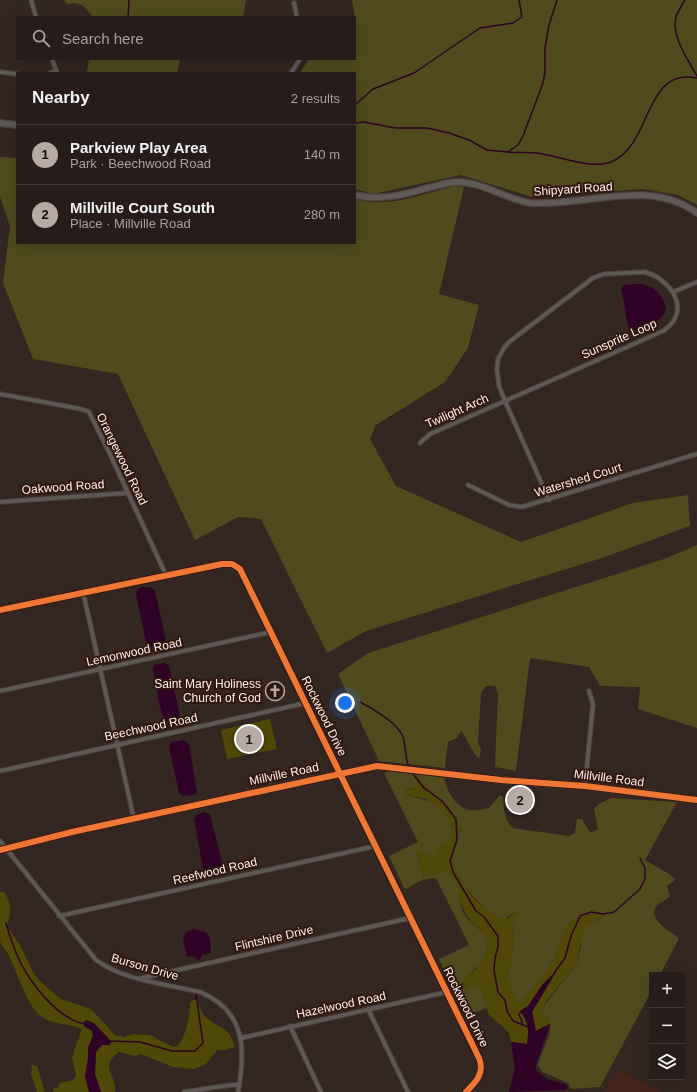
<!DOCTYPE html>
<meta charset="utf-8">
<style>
:root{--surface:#271c19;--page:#2f2522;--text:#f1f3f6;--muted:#a4a1a2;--line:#433a38;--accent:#b7a9a4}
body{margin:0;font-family:Arial,sans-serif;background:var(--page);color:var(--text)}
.controls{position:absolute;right:12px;bottom:12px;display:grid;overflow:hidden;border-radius:0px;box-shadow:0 4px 16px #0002}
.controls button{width:36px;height:36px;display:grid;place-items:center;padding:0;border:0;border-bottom:1px solid var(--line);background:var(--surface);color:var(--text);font:20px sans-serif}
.you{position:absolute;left:345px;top:703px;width:14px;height:14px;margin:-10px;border:3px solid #fff;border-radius:50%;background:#1a73e8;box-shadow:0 0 0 6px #1a73e833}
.badge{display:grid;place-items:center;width:26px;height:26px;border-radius:50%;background:var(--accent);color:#111;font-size:13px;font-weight:700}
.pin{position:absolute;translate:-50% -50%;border:2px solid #fff;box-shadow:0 1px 4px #0006}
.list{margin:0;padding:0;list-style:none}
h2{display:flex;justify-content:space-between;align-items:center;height:52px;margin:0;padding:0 16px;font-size:17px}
h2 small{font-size:13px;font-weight:400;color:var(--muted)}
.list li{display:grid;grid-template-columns:26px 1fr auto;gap:12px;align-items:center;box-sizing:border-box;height:60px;padding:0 16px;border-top:1px solid var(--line)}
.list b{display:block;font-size:15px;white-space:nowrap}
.list p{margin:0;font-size:13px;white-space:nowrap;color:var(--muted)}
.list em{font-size:13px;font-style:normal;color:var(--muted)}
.icon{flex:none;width:22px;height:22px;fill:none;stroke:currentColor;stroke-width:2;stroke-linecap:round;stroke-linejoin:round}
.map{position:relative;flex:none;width:697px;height:1092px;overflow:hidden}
.search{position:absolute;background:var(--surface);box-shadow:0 4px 16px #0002;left:16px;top:16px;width:340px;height:44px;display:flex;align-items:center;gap:10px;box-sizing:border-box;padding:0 14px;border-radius:0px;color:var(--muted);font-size:15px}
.panel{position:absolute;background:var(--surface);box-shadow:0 4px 16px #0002;left:16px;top:72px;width:340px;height:172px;border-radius:0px}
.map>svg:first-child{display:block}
</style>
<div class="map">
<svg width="697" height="1092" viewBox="0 0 697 1092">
<rect width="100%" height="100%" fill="#342621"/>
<path fill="#44251b" d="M618 1069 660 1092H605Z"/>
<g fill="#4f4806">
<path d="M270 719 277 749 227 759 221 730Z"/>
<path d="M418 774 430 791 447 805 461 828C461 837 452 845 452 854 453 867 469 896 480 904 488 910 499 913 508 918L516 912 519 914 513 928 514 943 513 957 520 1003C528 997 551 965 555 956 561 943 562 927 575 919 583 914 593 914 602 913L603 918 580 945 577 963 546 1002 542 1014 550 1020V1024L535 1031 532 1012 556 972 543 984 528 1006 520 1011C529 1022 529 1031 527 1044L511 1042C510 1025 493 1024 488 1012 484 1003 485 993 478 985H469L462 991C461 980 468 975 476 969L481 930C455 910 465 900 451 876L424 877 417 857V853L420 850 430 856 440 843 433 803 425 799 405 795V790L413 789Z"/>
<path d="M0 892H4C12 902 11 915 7 926L21 947 34 974 40 981 61 999 91 1009 115 1035 124 1037 132 1034 150 1035 173 1047 178 1046C186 1035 190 1017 190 1003L193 1000H197C199 1004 200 1009 202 1013 213 1028 232 1025 234 1047L226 1050H217L206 1064 194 1069 173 1067 141 1054 135 1056 119 1052C98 1067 117 1074 115 1092H101L95 1074 96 1051 102 1045H110L83 1023 84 1026 92 1031 93 1035 88 1048V1059L85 1075 89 1092H53L54 1088H58L60 1083 73 1080 76 1076 72 1057 82 1029C67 1022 58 1027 42 1017 26 1006 17 970 8 954 6 950 1 946 0 941 0 931 0 904 0 892Z"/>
<path d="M32 1065 37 1066 45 1092H37L31 1075Z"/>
</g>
<g fill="#504a1e">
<path d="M64 0H246L243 17H93C84 6 81 1 67 4Z"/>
<path d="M352 0H697V205L678 195 643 189 532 197 461 175 373 194 355 189V73H300L309 59H355V17Z"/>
<path d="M89 59H180L177 73H87Z"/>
<path d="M0 157 17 158V243H355V199C388 209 422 194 454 186L464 187 439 294 479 305 468 348 445 382 376 425 370 439 396 486 521 542 633 503 688 495 690 526 602 558 366 631 327 653 261 519 238 517 195 540 118 374 33 359 3 283 10 226 0 197Z"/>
<path d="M697 545V728L638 709 640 687 600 686 589 667 530 658 516 771 495 767 498 694 495 686H486L481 693 478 742 481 750 479 758C470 751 469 740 461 731L457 738 448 742 445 768 379 761 338 674 368 653 664 559Z"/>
<path d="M392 770 444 776C446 789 455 808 470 810 475 811 483 809 489 808L500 795 503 797C504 809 504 820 513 828L569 836 575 833 577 819H582L589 831 592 832 598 829 594 809 599 804 611 798 677 802 645 860 671 875 675 880 667 886 670 896C666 901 657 903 655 908 650 921 671 932 679 938L660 975H652V990L600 1087 571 1089 568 1083 542 1072 538 1064 550 1032V1019L542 1014 541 1010 577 963 584 931 586 927 603 918 602 913C593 914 583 914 575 919 562 927 561 943 555 956 551 966 529 996 520 1003L515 998 508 980 514 943 513 923 519 914 516 912 503 919C480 908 455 881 452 854 452 845 461 837 461 828L447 805 430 791 417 775V787L405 790V795L429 801 441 807 448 817 453 833 449 840 438 846V854L430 856 420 850 417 853V857L424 877C432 875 443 869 450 875 461 884 458 900 463 912 472 929 490 928 486 951 483 969 459 975 462 991L469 985H478L481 989 487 1007 467 1017 439 959 469 945 436 878C424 878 417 882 407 889L404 888 389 856 418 842 384 773Z"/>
</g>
<g fill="#2f0326">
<path d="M637 284C652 284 663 294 666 309 661 323 647 326 634 331L629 329C625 315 625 303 621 289L624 285Z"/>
<path d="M141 587H151L155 591 166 641 164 645C156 647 151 649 146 642L136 594 137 590Z"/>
<path d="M165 663 169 666 180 716 178 720 165 722 160 707 153 669 154 665Z"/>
<path d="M184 740 189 744 197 792 195 795 182 796 179 792 169 747 171 742Z"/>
<path d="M204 812 210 814 223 867 220 872 209 873 203 868 194 819 197 815Z"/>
<path d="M194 929 206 932 210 939 211 953 202 955 200 960H197L194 956 187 957 183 938 186 932Z"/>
<path d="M557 970 532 1012 536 1031 550 1024 536 1065V1070L547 1079 565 1084 568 1087 566 1090 509 1092 515 1068 511 1042 527 1044C529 1031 529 1022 520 1011L528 1006 543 984Z"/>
<path d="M86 1020 94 1023 111 1041 110 1045H102L96 1052 95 1074 101 1092H89L85 1076 88 1059V1048L93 1035 92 1031 84 1026 83 1023Z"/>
</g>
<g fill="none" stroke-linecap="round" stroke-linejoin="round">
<g stroke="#2f0326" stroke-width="1.5">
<path d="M685 0C682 5 678 11 676 17 671 36 688 60 697 76"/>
<path d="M128 17 129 0"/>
<path d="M355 105 373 89 414 73 480 28 513 23 522 17 519 0"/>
<path d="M355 123 364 122 395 128H427L449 133 469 140 487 150 508 152 518 145 523 136 543 83 545 72V48L549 25 557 0"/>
<path d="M508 152C518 153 527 152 536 153 558 155 590 170 611 162 653 145 643 67 697 78"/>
<path d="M360 702C372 708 399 724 403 737 406 747 405 758 409 768"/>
<path d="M413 774 424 788 442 801 456 819 457 840 450 861 453 872 476 911 484 917 498 936V947L495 958 494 970 498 992 505 1000 507 1011 513 1021 523 1025"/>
<path d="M6 923C9 934 13 945 17 955 28 981 57 1019 85 1024"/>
<path d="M554 973 565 958 571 936 580 916 591 912 603 914 614 912 640 889 645 879V868L640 858"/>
<path d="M523 1011 519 1014 523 1025 528 1027"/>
<path d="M109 1041 140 1042 172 1051H195L203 1043 196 994"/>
</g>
<defs>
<g id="street">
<path d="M31 0 36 17"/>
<path d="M294 3 297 17"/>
<path d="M52 59 57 73"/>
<path d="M0 72 17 74"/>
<path d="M50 73 56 71"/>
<path d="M291 73 300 59"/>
<path d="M645 272C664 277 686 299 674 320 672 324 667 328 663 331L505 401 499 386 497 370 498 359 504 348 509 342 593 278 604 274Z"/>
<path d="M673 292 697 282"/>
<path d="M0 394 81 409 89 412 110 454 166 575"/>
<path d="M420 443 430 434 505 401 549 500"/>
<path d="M468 485 509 505 522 507 697 454"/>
<path d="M0 502 127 493"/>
<path d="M83 592 134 819"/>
<path d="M0 610 222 564H232L240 569 479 1058C485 1073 476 1082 466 1092"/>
<path d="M0 691 271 632"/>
<path d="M0 771 306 703"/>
<path d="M585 786 593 704 589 691"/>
<path d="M0 841 96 960C125 981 166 984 200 992 246 1011 246 1050 238 1092"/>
<path d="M59 916 376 846"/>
<path d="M142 978 410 918"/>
<path d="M368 1009 408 1092"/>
<path d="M290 1026 321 1092"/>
<path d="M241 1038 447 992"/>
<path d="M184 1092 231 1085H239"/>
</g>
<g id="secondary">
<path d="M0 123 17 125"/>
<path d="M355 195C380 201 403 195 427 188 437 186 447 182 457 182 483 182 506 199 530 203 585 207 648 177 697 213"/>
<path d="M0 850 72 832 377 766 501 780 585 786 697 800"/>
</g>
</defs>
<use href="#street" stroke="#4f433f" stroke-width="5.5"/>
<use href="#secondary" stroke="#4f433f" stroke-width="8"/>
<use href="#street" stroke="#5e5955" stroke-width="3.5"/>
<use href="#secondary" stroke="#5f5a55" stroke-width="5.5"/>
<defs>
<g id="cycleway">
<path d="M0 610 222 564H232L240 569 479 1058C485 1073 476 1082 466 1092"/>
<path d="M0 850 72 832 377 766 501 780 585 786 697 800"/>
</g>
</defs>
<use href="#cycleway" stroke="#31180f" stroke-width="8"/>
<use href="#cycleway" stroke="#f07635" stroke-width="6"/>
</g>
<defs>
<symbol id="church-ring" viewBox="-11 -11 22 22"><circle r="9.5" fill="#31180f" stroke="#b7a9a4" stroke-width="1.5"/><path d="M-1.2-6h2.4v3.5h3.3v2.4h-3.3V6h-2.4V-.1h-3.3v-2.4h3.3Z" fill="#b7a9a4"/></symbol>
</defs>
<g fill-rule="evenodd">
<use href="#church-ring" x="264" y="680" width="22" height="22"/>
</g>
<g text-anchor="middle" stroke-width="4" stroke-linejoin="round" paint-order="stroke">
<g font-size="12" fill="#feefea" stroke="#31180f">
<text transform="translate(573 189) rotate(-4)" y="4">Shipyard Road</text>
<text transform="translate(619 339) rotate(-24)" y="4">Sunsprite Loop</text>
<text transform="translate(457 411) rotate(-24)" y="4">Twilight Arch</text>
<text transform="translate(122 459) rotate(64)" y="4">Orangewood Road</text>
<text transform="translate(578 480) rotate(-17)" y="4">Watershed Court</text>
<text transform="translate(63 487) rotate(-4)" y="4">Oakwood Road</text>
<text transform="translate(134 652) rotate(-12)" y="4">Lemonwood Road</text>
<text transform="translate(324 716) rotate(64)" y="4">Rockwood Drive</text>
<text transform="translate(151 727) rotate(-12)" y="4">Beechwood Road</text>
<text transform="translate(284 774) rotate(-12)" y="4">Millville Road</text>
<text transform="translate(609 778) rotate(7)" y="4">Millville Road</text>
<text transform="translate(215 871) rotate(-13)" y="4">Reefwood Road</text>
<text transform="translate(274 938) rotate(-13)" y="4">Flintshire Drive</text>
<text transform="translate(145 967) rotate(16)" y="4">Burson Drive</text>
<text transform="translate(341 1005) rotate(-12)" y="4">Hazelwood Road</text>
<text transform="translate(466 1007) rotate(64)" y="4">Rockwood Drive</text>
</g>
<g font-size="12" fill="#feefea" stroke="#31180f" text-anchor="end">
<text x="261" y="688">Saint Mary Holiness<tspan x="261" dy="14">Church of God</tspan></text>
</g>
</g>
</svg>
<div class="controls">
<button>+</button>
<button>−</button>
<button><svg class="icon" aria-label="layers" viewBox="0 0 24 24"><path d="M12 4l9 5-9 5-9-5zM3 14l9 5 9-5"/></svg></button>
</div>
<div class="you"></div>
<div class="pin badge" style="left:249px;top:739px">1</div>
<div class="pin badge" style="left:520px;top:800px">2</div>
<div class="search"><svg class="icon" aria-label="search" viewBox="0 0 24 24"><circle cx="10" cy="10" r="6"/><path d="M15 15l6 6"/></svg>Search here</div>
<section class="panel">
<h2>Nearby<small>2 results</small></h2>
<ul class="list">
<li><span class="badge">1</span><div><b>Parkview Play Area</b><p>Park · Beechwood Road</p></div><em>140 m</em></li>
<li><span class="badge">2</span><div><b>Millville Court South</b><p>Place · Millville Road</p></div><em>280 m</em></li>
</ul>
</section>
</div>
